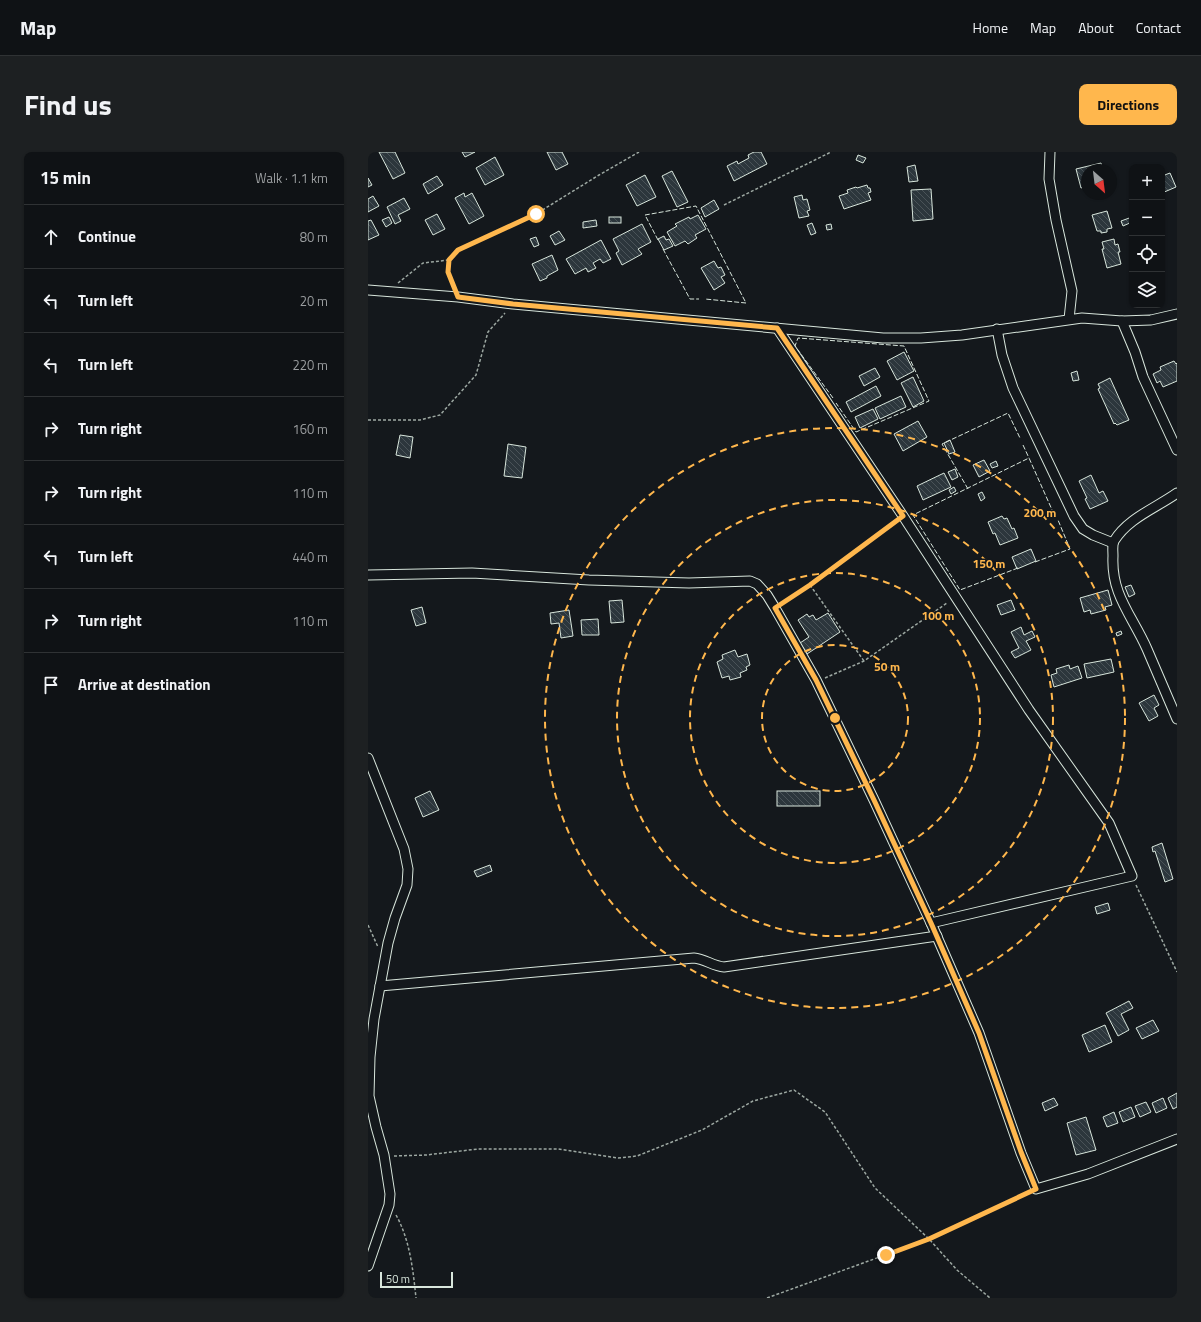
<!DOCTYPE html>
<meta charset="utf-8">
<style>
:root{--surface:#0f1215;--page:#1d2022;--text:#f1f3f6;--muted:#9b9ea0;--line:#2f3234;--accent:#ffb74d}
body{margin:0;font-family:"Titillium Web",sans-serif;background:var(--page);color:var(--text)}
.controls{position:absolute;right:12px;top:12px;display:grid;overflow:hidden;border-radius:8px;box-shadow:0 1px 3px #0004}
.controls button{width:36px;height:36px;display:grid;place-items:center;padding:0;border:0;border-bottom:1px solid var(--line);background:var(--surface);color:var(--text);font:20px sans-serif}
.compass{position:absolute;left:713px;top:12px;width:36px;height:36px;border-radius:50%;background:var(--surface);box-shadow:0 1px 3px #0004;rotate:152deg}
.scale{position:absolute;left:12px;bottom:10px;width:73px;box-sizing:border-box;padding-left:4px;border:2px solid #d8e6dc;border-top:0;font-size:11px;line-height:14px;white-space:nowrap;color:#d8e6dc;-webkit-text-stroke:3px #14181c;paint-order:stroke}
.stop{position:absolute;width:12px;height:12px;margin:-9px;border:3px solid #ffb74d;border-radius:50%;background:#fff}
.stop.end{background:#ffb74d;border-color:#fff;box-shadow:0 1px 4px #0008}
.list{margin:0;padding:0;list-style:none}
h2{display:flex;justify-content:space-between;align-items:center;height:52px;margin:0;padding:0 16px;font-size:17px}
h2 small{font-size:13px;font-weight:400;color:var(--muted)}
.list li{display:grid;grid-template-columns:26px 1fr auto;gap:12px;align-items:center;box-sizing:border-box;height:64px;padding:0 16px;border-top:1px solid var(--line)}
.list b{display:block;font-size:15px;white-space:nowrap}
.list em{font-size:13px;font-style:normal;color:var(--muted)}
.icon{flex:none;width:22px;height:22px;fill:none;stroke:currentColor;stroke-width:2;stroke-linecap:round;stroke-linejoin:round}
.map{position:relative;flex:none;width:809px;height:1146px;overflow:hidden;border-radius:8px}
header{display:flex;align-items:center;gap:24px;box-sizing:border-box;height:56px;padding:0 20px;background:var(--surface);border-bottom:1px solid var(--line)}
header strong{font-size:19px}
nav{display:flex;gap:22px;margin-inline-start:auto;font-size:14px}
.intro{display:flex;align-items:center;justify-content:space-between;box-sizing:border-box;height:96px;padding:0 24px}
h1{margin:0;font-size:28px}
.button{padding:10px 18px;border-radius:8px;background:var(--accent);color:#111;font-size:14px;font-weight:700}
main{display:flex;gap:24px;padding:0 24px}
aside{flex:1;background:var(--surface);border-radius:8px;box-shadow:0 1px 3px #0004}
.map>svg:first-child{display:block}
</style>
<header>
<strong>Map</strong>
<nav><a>Home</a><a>Map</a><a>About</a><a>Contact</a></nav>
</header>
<div class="intro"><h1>Find us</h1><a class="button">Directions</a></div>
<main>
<aside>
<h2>15 min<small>Walk · 1.1 km</small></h2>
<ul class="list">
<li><svg class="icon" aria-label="ahead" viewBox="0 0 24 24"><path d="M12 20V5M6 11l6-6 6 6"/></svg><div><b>Continue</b></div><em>80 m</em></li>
<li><svg class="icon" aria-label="left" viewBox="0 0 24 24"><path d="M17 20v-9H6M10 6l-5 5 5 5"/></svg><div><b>Turn left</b></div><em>20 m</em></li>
<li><svg class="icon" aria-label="left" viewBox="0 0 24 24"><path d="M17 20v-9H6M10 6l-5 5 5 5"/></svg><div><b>Turn left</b></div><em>220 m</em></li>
<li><svg class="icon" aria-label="right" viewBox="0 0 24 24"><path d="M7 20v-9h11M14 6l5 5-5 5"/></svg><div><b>Turn right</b></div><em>160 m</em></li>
<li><svg class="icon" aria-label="right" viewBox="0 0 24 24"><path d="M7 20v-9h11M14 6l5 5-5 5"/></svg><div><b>Turn right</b></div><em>110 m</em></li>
<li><svg class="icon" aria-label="left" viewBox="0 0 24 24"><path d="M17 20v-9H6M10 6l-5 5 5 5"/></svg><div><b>Turn left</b></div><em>440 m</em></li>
<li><svg class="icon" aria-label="right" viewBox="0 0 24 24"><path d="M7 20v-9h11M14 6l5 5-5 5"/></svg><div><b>Turn right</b></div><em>110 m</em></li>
<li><svg class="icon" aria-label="arrive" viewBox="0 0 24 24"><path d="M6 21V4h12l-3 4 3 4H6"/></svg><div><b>Arrive at destination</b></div></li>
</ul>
</aside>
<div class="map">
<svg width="809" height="1146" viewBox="0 0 809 1146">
<defs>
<pattern id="building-back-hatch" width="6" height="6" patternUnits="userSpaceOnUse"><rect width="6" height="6" fill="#2c363c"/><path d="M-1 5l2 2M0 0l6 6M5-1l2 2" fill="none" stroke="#4a5358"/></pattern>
</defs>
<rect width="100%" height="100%" fill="#14181c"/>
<g fill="url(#building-back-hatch)" stroke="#d8e6dc">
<path d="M11 0H27L37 21 25 27Z"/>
<path d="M94 0H107L97 5Z"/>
<path d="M179 0H194L200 12 188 18Z"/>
<path d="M386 0H393L399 12 366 29 359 14 369 9 370 12 381 6 380 3Z"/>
<path d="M490 3 498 6 495 11 488 8Z"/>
<path d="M127 5 136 23 117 33 108 16Z"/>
<path d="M733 11 735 18H719V34L713 36 708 17Z"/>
<path d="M547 13 550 29 541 30 539 15Z"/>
<path d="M304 19 320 50 309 55 294 24Z"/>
<path d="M802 21 808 35 794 41V24Z"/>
<path d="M277 23 288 45 269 54 258 33Z"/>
<path d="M69 24 75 33 60 42 55 32Z"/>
<path d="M0 26 4 33 0 35Z"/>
<path d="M499 33 500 36H502L503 40 500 41 503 48 476 57 471 44 480 41 479 38 488 35 489 36Z"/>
<path d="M563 37 565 67 545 69 543 38Z"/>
<path d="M96 41 97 45 104 41 116 64 101 72 87 46Z"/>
<path d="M434 43 435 48 439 47 442 58 439 59 441 64 431 66 426 45Z"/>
<path d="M5 44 11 54 0 60V47Z"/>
<path d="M36 46 42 57 30 63 33 69 27 72 19 55Z"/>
<path d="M346 48 351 57 337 65 333 56Z"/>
<path d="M739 59 744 76 739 77V80L733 81V79H729L724 63Z"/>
<path d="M69 62 77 77 65 83 57 68Z"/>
<path d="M330 63 338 77 327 83 329 86 320 92 317 89 307 94 299 80 309 74 307 72 321 65 322 67Z"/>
<path d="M21 65 24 71 18 75 14 68Z"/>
<rect x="241" y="65" width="12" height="6"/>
<path d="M764 65V70L755 74 753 69Z"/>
<path d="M3 68 11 83 0 88V69Z"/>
<path d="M228 68 229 74 215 76V70Z"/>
<path d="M444 71 448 81 443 83 439 73Z"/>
<path d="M274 72 283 90 270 97 274 102 254 113 248 101 251 99 245 87Z"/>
<path d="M463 72 464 77 459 78 458 73Z"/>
<path d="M191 79 197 88 187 93 182 84Z"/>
<path d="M296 84 298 88 301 87 305 94 296 98 290 87Z"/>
<path d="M168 85 171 93 166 95 162 87Z"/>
<path d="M746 87 747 93 750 92 752 100H750L753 112 739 116 734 97H736L734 90Z"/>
<path d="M233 88 243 107 235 111 232 107 225 111 228 116 220 120 218 116 207 122 198 107Z"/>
<path d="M184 103 190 118 179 124V126L172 129 164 112Z"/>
<path d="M346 109 350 116 353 115 357 123 353 125 357 131 346 138 333 116Z"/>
<path d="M536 200 546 219 529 228 519 209Z"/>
<path d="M806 209 808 212 809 211V229L795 235 792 229 789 231 785 222 793 218 792 215Z"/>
<path d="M507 216 512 225 496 234 491 224Z"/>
<path d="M709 219 711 228 705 229 703 221Z"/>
<path d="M545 225 556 249 545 255 533 231Z"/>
<path d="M742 226 761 268 749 273 747 271 746 272 730 237 732 236 730 232Z"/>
<path d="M508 234 513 244 483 260 478 250Z"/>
<path d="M533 244 538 255 512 267 507 256Z"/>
<path d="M505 257 510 267 492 276 487 265Z"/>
<path d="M550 269 559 285 535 299 526 282Z"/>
<path d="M32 283 45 285 42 306 28 303Z"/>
<path d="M582 288 587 300 581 302 576 291Z"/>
<path d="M140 292 158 295 154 326 136 324Z"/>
<path d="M616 308 622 319 611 325 605 313Z"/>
<path d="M628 309 630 314 624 316 622 312Z"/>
<path d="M587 317 590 325 584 328 580 320Z"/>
<path d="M576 321 583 335 555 348 549 334Z"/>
<path d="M723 323 731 341 735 339 740 349 722 357 717 347 719 346 711 329Z"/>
<path d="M586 335 588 339 583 342 581 338Z"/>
<path d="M614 340 617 346 613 349 610 342Z"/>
<path d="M634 364 636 367 639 366 644 377 646 376 650 386 632 393 627 381 625 382 620 370Z"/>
<path d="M663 397 668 409 649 417 644 405Z"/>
<path d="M763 433 767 442 761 445 757 435Z"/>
<path d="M740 438 744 453 737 455 738 458 723 462 722 458 716 460 712 446Z"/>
<path d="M254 448 256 470 243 471 241 449Z"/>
<path d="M643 448 647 458 633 463 629 453Z"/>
<path d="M54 455 58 471 48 474 43 458Z"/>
<path d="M201 458 205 484 193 486 191 471 183 472 182 461Z"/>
<path d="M460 461 472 480 439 502 432 491 441 485 430 468 439 462 441 465 445 463 448 468Z"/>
<path d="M230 467 231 483H214L213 468Z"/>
<path d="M653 475 656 483 664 479 667 485 658 489 663 498 647 506 643 500 651 496 643 480Z"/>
<path d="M753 479 754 482 749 484 748 481Z"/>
<path d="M367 498 370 505 379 502 382 513 378 515 379 518 372 521 373 525 362 528 361 524 354 526 349 510 355 507 354 503Z"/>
<path d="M743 507 746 520 719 526 716 512Z"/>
<path d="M701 513 702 517 710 514 714 526 686 535 683 523 689 521 688 517Z"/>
<path d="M786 543 791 553 786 556 790 564 781 569 771 551Z"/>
<path d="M62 639 71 658 55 665 47 646Z"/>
<rect x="409" y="639" width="43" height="15"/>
<path d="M794 691 805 727 797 730 787 699 785 700 784 695Z"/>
<path d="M122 713 124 719 109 725 106 719Z"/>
<path d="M740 751 742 758 729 762 727 755Z"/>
<path d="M761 849 765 856 753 862 761 878 750 884 738 861Z"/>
<path d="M785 868 791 879 774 887 768 876Z"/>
<path d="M737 873 744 890 721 900 714 883Z"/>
<path d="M809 941V955L805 957 800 946Z"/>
<path d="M686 946 690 953 677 959 674 951Z"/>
<path d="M795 946 799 956 788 961 784 951Z"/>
<path d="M778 950 783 960 772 965 767 954Z"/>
<path d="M763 955 767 965 755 970 751 960Z"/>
<path d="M746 960 750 971 739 975 735 965Z"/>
<path d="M718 965 728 998 708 1003 699 971Z"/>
</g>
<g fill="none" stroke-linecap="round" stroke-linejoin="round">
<defs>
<g id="street">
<path d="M682 0 681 27 688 68 704 139 701 167"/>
<path d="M0 138 90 145 145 152 515 186H553L594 183 714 166 754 169 783 168 809 162"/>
<path d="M754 169 767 200 775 225 809 298"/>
<path d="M409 176 535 364 661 558 741 671 764 724 563 771"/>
<path d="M629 177 634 203 645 236 706 364 715 377 725 383 745 391"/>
<path d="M809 341C788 356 760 366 746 389 744 393 745 399 745 404 743 443 764 463 779 497 789 520 799 544 809 567"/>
<path d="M0 423 104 421 221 428 321 431 382 429 389 432 399 443 407 456 448 528 506 648 563 771 611 881 653 1001 668 1037 720 1022 809 987"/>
<path d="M0 606 36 697 40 717 39 733 27 766 20 791 6 867 2 905 1 944 8 975 16 1003 22 1042 21 1053 0 1114"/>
<path d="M12 834 326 806C337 807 345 814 356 815L569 784"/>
</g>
</defs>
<use href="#street" stroke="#d8e6dc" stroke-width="11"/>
<g stroke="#9da8a2" stroke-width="1.5" stroke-dasharray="3 2" stroke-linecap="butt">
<path d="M356 53 463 0"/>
<path d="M30 131 55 111 81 108"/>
<path d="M86 135 80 120 81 108 90 98 168 62 231 23 271 0"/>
<path d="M0 268H52L72 263 108 223 120 180 137 161"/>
<path d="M442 433 496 509"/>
<path d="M415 451 442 433 528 369"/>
<path d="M457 526 496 509 579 451"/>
<path d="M768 733 809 820"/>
<path d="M0 773 10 795"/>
<path d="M26 1004 58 1003 110 997H190L250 1006 269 1004 334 978 385 949 426 938 457 960 507 1036 561 1087 589 1118 622 1146"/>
<path d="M28 1063C42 1088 45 1118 48 1146"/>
<path d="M399 1146 561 1087 659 1041"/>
</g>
<use href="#street" stroke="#14181c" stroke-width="9"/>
<g stroke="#d8e6dc" stroke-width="1" stroke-dasharray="5 2" stroke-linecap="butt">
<path d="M290 88 277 63 328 54 378 151 337 147"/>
<path d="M295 97 322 147H331"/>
<path d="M465 246 427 194 430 186 536 194 561 249 488 280 468 251"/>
<path d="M655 293 661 306"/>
<path d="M600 337 574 292 640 261 652 286"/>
<path d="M667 410 702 397 690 368"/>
<path d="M650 416 592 438 545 363 661 306 685 360"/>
</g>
</g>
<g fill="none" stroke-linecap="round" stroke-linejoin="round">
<path stroke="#ffb74d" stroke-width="5" d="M168 62 90 98 81 108 80 120 90 145 145 152 409 176 535 364 442 433 407 456 448 528 506 648 563 771 611 881 653 1000 668 1037 561 1087 518 1103"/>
</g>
<g fill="none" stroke="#ffb74d" stroke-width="2" stroke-dasharray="7 5">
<circle cx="467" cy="566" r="73"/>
<circle cx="467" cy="566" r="145"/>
<circle cx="467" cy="566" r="218"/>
<circle cx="467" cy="566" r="290"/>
</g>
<circle cx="467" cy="566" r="6" fill="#ffb74d" stroke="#14181c" stroke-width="2"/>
<g font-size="12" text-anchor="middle" font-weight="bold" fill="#ffb74d" stroke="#14181c" stroke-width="3" stroke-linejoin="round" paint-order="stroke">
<text x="672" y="365">200 m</text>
<text x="621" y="416">150 m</text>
<text x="570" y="468">100 m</text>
<text x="519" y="519">50 m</text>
</g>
</svg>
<div class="controls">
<button>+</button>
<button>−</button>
<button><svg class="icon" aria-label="locate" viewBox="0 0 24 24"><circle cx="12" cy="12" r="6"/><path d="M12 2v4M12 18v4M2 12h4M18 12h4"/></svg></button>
<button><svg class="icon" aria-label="layers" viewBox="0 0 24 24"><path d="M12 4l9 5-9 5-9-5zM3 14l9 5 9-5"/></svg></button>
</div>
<svg class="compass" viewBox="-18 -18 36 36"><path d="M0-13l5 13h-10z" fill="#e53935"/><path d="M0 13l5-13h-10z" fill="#9b9ea0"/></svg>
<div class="scale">50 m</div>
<div class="stop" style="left:168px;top:62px"></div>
<div class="stop end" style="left:518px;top:1103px"></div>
</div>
</main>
